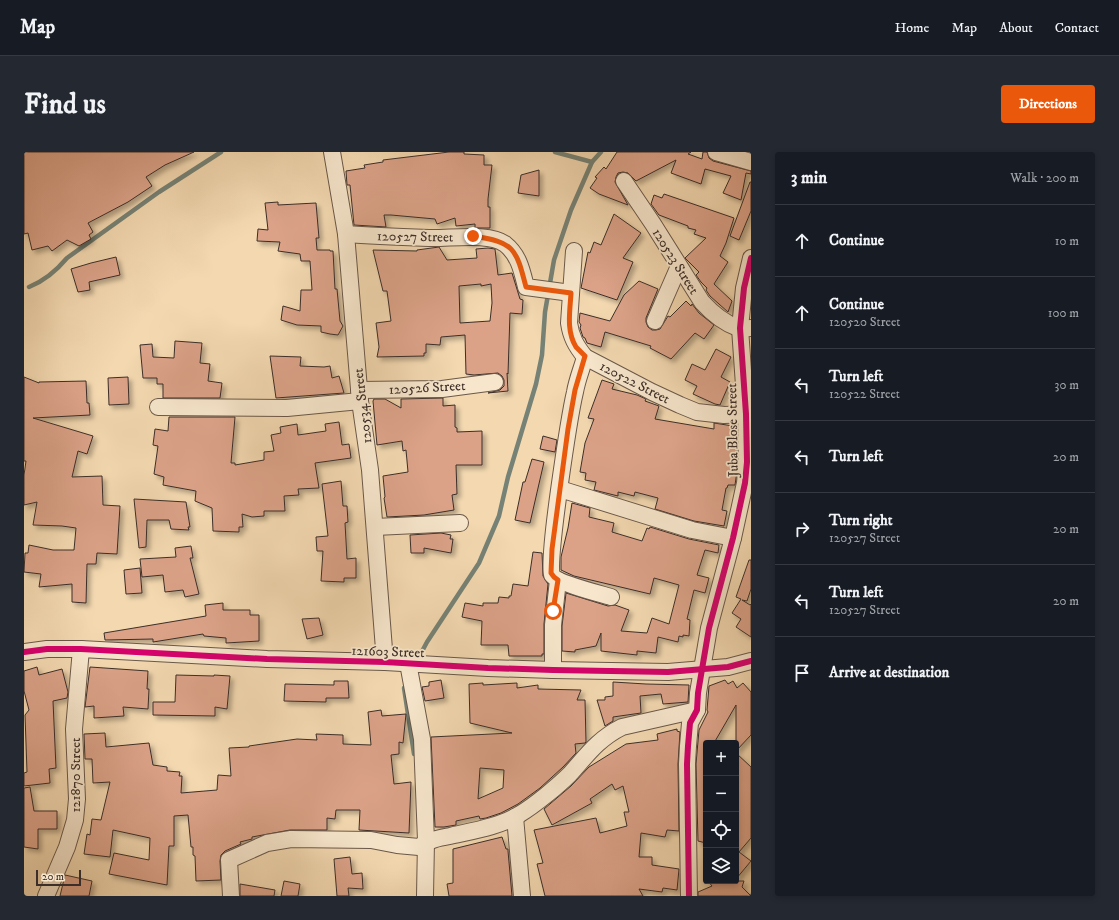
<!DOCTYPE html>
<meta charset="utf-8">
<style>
:root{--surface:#171b24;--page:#242831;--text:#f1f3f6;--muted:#9ea1a6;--line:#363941;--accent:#ea580c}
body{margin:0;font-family:"IM FELL DW Pica",serif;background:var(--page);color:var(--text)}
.controls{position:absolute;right:12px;bottom:12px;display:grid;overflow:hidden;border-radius:4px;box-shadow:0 2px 6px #0003}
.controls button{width:36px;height:36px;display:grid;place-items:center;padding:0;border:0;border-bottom:1px solid var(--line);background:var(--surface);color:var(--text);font:20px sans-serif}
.scale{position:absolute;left:12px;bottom:10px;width:45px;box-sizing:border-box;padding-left:4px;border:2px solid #3c2e28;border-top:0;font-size:11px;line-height:14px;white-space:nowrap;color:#3c2e28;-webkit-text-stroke:3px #f7e6cc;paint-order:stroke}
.stop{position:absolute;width:12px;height:12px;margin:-9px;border:3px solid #ea580c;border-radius:50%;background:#fff}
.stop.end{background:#ea580c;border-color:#fff;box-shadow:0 1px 4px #0008}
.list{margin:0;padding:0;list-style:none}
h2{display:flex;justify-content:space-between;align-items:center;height:52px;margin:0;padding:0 16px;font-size:17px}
h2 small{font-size:13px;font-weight:400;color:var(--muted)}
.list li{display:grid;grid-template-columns:26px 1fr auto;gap:12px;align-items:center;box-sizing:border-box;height:72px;padding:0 16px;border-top:1px solid var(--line)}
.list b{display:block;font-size:15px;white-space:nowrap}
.list p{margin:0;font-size:13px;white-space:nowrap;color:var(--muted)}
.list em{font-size:13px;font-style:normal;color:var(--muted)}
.icon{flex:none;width:22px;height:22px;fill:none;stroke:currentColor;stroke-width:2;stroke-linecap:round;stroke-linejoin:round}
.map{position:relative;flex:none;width:727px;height:744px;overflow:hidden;border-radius:4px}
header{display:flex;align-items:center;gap:24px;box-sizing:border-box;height:56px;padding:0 20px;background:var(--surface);border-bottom:1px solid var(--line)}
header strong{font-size:19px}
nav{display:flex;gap:22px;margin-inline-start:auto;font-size:14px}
.intro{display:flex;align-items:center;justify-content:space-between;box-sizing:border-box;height:96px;padding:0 24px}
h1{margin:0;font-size:28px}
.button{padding:10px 18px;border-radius:4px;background:var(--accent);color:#fff;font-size:14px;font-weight:700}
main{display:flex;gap:24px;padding:0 24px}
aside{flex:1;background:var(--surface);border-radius:4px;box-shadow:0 2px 6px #0003}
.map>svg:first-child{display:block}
</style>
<header>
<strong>Map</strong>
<nav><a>Home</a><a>Map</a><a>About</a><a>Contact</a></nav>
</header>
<div class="intro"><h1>Find us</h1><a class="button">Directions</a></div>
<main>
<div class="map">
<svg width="727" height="744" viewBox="0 0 727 744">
<defs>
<filter id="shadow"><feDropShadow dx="3.5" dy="3.5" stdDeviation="2" flood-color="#0004"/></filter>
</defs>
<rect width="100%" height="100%" fill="#f3d8b0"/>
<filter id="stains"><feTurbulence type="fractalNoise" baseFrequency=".005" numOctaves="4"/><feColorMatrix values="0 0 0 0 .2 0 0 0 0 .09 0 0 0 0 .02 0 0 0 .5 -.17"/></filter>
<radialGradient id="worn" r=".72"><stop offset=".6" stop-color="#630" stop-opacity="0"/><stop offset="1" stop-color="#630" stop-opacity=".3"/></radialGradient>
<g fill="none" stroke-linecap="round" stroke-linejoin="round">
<g stroke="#768275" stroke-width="4.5">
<path d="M531 0 568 10"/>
<path d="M5 135C20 129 33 118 43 106L135 40 197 0"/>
<path d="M394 507 403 490 455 411 475 364 484 325 512 232 518 203 521 160 530 108 547 58 568 10 577 0"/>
<path d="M380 536 390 602"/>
</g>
</g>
<g fill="#dba288" stroke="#3c2e28" fill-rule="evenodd" filter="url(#shadow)">
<path d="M0 0H170L141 13 122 25 128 34 104 50 64 71 69 80 65 83 67 87 55 94 43 88 28 99 24 94 8 98 4 81 0 82Z"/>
<path d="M425 0H440V2L460 3V13H468L464 47V55H466V76H451V72L432 74 431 66 413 72 411 67 367 63H360L362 75 330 73 326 33H323L322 19 341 16 340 13 359 10V8Z"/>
<path d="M593 0H667L664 2 678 7 679 0H683L685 6 689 9 727 19V22L722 21 717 48 699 41 707 24 681 17 677 32 647 21 652 8 612 29 604 21 599 20 594 21 592 25 591 30 604 53 575 42 566 36 573 26 571 25 580 15 582 17Z"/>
<path d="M515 18V44L494 41 497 23Z"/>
<path d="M726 30H727V59L715 88 706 84Z"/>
<path d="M640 42 710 66 702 91 696 104 704 110 690 132 708 149 704 160 686 144 682 138 683 136 677 130 672 123 675 120 661 106 682 86 670 82 672 78 664 76V74L635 63 627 52 630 43 638 46Z"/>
<path d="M254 50V53L292 51 295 86H292L293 98H306V99H309L311 137H313L316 169 319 174 314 183 306 182 297 180V174L273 173 257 168 259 154 276 159 277 138H288L286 109H277L276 102 254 99 256 90 233 89 234 77 244 78 241 51Z"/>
<path d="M590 62 617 81 599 106 609 110 593 148 557 136 564 100 566 101 570 90 577 93Z"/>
<path d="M415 95 423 108 453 106 452 97 464 96 471 97 474 123 488 121 496 147 499 148 498 162 486 161 484 222 483 221 484 239 464 241 476 238 480 234V228L478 224 474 221 450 223 442 222 441 183 417 185 416 193 402 192V201H400V204L353 205 355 195 352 171 367 169 363 139H359L349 98 393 99V98ZM457 132V134L467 132 468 151 466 169 436 171 435 134Z"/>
<path d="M92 105 96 123 65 130 66 138 54 140 47 117 67 111Z"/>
<path d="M615 129 634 137 622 166V170L624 175 628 178H632L636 177 644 164 646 165 662 149 667 154 668 152 675 161 690 173 680 187 671 181 647 207 626 196 627 194 581 180 577 195 563 191 561 186 559 185 556 176 557 173 555 170 556 161 586 169 600 143Z"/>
<path d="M151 189 178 191 176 211 186 212 184 229 198 231 196 246H139V232H133V226H119L116 193 128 192 129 205 150 206Z"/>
<path d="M692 197 707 205 697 225 706 230 696 253 691 252 669 242 673 234 661 228 668 212 681 218Z"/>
<path d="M246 204 277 205 276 214 300 215 306 214 308 226 315 224 320 241 252 246Z"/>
<path d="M0 225 15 231V230L62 229 63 251H65L66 263 9 266 69 284 63 302 54 299 48 325 78 324 79 353 96 354 93 402 73 401 72 412H63L62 451 48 450V432L15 435 17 422 0 420 1 401H4L5 393 29 398H50L52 376 38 374 9 373 13 350 0 353V323L2 309H0Z"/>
<path d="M104 225 105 252 85 253 84 226Z"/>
<path d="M578 228 590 232 588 237 613 243 622 247 621 249 635 254 631 267 690 277V271L709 274 708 289 713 290V319L711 333H704L703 336H702L698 358 703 359 700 374 670 369 631 357 634 346 611 340 610 344 594 340V344L570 338 572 330 561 328 562 321 556 320 561 291 570 267 564 266Z"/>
<path d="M419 246V254L431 253V275L433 276V280L458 279V313H432L433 342 428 343 430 358 400 363 363 365 360 346 361 345 359 324 384 320 382 298 379 299 378 289 353 293 349 249 350 247H361L377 256V247Z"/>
<path d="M145 265H211L207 311H211V313L240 308V300L250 299 247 283 257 281 256 275 273 272 274 283 302 279 301 272 315 270 318 293 325 292 327 306 291 311 295 336 274 337 275 343 260 344 261 359H240V364L228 365 218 362 219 375H215V380L189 379 188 356 171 349 172 339 139 333 140 325 130 322 134 294 129 293 131 277 144 279Z"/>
<path d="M519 284 533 288 531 300 516 297Z"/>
<path d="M508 307 520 310 506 371 491 368 499 330H501Z"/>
<path d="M317 329 319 354H323L324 370 321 371 323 407 332 406V426H320V430L297 429 299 399H293L292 385 304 384 298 332Z"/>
<path d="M110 347 162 350 166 375H164L165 378 147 377 145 368H123L122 395 115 396Z"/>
<path d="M548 351 566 356 565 365 590 371 588 380 618 389 623 376 625 377 626 375 665 387 695 393 694 401 681 398 673 423 685 426 681 441 670 438 663 467 666 468 665 484 659 483V485L655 484 654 490 634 485 632 501 613 499V503L577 499V481L572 494 551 498V500L538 499V474L542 441 584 454 591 453 605 458 597 479 623 481 628 466 645 472 655 433 630 426 626 442 550 424 537 418V405L544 376Z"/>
<path d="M417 381 427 383 426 387H429L427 401 400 396V401H387L386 383Z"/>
<path d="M167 394 169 406H166L175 442 161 445 159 438 141 440 139 423 118 425 116 407 152 405 151 396Z"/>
<path d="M509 400 518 401 519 424 524 432 520 472V502H518V504H485L484 493H457L458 469 438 465 441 451 459 454V451H474L475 445 485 446V444H487L489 432 504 434Z"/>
<path d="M725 408H727V437L723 449 718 448 726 453 727 452V485L712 475 717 467 708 461 717 447 712 445Z"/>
<path d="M116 416 118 441 102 442 100 418Z"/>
<path d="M199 451V458H226V463H235V489L202 491V486L180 484 179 482 129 490V487L81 488 80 481 182 464 181 453Z"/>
<path d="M295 466 299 483 283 487 278 467Z"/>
<path d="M13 515 15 523 38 517 44 540 43 546 29 549 32 616 25 617 26 631 0 634V621L3 620 1 563 5 558 0 539V519Z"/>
<path d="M66 515 124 519 123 537H125L124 557 99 555 100 564 70 566V554L61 555Z"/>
<path d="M152 523 190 524V523L206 524 203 557 191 555V564L129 563V550H151Z"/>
<path d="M417 528 420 546 401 549 398 535 405 534V530Z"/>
<path d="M701 528 704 532 709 529 713 536 719 531 727 540V583L712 599V553L690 591H682V691L674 689 672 612 675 578 684 560 683 558 685 534Z"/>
<path d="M310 529H324L325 546H302V550L260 549 261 532 310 533Z"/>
<path d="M589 530 622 532 665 533 664 550 639 552 637 542 616 544 617 561 589 565V569L581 574 573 548H581V545L589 544Z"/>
<path d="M459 531V533L493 531V536L514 533V537L557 538 553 548H561L562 590 561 591 551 592 552 601 539 615 516 636 494 652 477 661 462 666 456 667 455 664 432 669V673L420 675H411L407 585 488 581 446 571 445 532ZM456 616 480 618 479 636 454 647Z"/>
<path d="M357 558 358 564 382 562 379 591 375 590V602L367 603 370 632 387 630 385 681 335 678 336 658H312L311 667 303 666V678H266L228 685V687L216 690 217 692 201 699 197 703 196 709 197 728 172 729 171 704 169 703V695H167L164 663 150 664V694H145L143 733 85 722 90 701 125 708 126 686 89 678 86 705 60 702 63 682 66 683 68 667 77 668 86 630 69 631 68 607H61L60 582 81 581 82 595 125 591 129 613 143 615V619L156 620 155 624H158L157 641 193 638 194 623 207 624 205 596 225 595V594L273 587 293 588 292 582 319 583V592L347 593 344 560Z"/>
<path d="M653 577V579L656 580 654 612 655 679 643 678 641 685 617 681 615 705H628V713L655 717 653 738 639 736 638 740 615 737 619 744H521L513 712 519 711 510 678 572 666 576 681 603 674 600 660H605L599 634 591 638 588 632 566 647 568 651 528 673 520 657 547 634 565 615 602 592 634 588 633 582Z"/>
<path d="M712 601 727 615V686L715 700 727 709 712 727Z"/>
<path d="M6 635 10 659H33V677H14V697L0 695V636Z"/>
<path d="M478 685 482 697H484V699L488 744H425L423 732 429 731V697Z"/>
<path d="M326 705 328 722 338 721 339 737 324 736 325 744H313L310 707Z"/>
<path d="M41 723 68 729 65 744H36Z"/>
<path d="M260 729 276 732 274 744H257Z"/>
<path d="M684 729H720L718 735 727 744H674V740L688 734Z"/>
<path d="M216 732 251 738 250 744H216Z"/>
</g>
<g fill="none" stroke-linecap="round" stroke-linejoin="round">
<defs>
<g id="street">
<path d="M308 0 322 82 336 249 346 318 361 510"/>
<path d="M692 0 727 10"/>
<path d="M600 29 629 72 678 150C688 161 700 171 714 176 718 177 723 176 727 176"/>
<path d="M322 82C349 84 377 85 405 86 425 87 465 80 481 92 495 103 498 119 502 135L547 141"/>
<path d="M550 99 545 171C547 185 552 194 561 205L628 240 656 253 673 260 700 263 727 262"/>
<path d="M631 169 655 114"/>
<path d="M561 205C558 216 553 228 551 240 546 261 522 413 528 423 533 431 577 442 587 445"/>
<path d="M335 238 418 237 471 230"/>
<path d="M134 255 263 256 336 249"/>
<path d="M536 337 668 378 709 386"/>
<path d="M351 375 436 371"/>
<path d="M0 500 23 497H57L243 507 361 510 464 516 529 518 644 520 704 515 727 509"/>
<path d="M384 511 398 587 402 689 401 744"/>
<path d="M529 518V473L534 428"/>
<path d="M491 665 498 744"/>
<path d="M22 744 43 695 51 668 53 647 50 577 57 497"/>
<path d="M207 744 205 708 243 691 267 687 347 688 373 693 395 695C404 688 415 686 426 684 448 679 478 674 496 662 511 653 534 634 546 622 563 603 574 587 598 575L673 558"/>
<path d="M665 744 663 612 664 594 666 571 673 558 674 541 685 476 709 386 721 331 723 310 722 262 716 176 720 136 727 106"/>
</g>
</defs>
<use href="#street" stroke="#6a584a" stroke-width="18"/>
<use href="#street" stroke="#f7e6cc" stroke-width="16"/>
<defs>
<g id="cycleway">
<path d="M0 500 23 497H57L243 507 361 510 464 516 529 518 644 520 704 515 727 509"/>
<path d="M665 744 663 612 664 594 666 571 673 558 674 541 685 476 709 386 721 331 723 310 722 262 716 176 720 136 727 106"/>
</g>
</defs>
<use href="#cycleway" stroke="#f7e6cc" stroke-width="8"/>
<use href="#cycleway" stroke="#d6006c" stroke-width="6"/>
</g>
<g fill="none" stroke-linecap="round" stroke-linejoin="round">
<path stroke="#ea580c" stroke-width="5" d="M449 84C490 90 492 96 502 135L547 141C546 159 542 179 552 195 555 198 558 201 561 204L551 238 544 277 528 397 527 421 530 425 534 428 529 459"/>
</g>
<g text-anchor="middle" stroke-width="3.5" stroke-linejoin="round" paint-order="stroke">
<g font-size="14" fill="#3c2e28" stroke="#f7e6cc">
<text transform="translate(391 84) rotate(1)" y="5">120527 Street</text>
<text transform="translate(652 109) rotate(58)" y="5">120523 Street</text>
<text transform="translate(611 230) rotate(27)" y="5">120522 Street</text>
<text transform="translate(403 235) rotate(-3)" y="5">120526 Street</text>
<text transform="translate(338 254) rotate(-97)" y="5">120534 Street</text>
<text transform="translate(708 278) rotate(-91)" y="5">Juba Blose Street</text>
<text transform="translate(364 499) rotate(2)" y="5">121603 Street</text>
<text transform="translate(51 623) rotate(-90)" y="5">121870 Street</text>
</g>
</g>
<rect width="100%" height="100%" filter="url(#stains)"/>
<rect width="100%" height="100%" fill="url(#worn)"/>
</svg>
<div class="controls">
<button>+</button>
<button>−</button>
<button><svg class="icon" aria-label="locate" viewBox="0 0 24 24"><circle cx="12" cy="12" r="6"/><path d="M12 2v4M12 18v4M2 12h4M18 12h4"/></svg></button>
<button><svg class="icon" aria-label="layers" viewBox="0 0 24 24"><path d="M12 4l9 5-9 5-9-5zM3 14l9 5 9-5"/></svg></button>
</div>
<div class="scale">20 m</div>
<div class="stop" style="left:529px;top:459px"></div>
<div class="stop end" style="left:449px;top:84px"></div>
</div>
<aside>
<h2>3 min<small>Walk · 200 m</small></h2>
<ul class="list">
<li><svg class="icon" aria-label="ahead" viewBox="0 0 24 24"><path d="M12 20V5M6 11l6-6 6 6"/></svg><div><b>Continue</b></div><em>10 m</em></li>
<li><svg class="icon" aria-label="ahead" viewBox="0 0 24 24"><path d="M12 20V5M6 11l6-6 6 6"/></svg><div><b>Continue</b><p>120520 Street</p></div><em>100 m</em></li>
<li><svg class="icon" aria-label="left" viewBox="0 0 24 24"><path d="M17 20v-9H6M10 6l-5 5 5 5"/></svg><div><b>Turn left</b><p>120522 Street</p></div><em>30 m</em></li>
<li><svg class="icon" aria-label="left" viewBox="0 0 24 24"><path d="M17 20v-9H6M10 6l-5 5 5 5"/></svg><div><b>Turn left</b></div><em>20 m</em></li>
<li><svg class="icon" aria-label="right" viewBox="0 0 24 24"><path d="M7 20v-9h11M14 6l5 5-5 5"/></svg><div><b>Turn right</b><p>120527 Street</p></div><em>20 m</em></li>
<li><svg class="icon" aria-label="left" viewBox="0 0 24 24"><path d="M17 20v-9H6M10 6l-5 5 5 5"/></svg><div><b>Turn left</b><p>120527 Street</p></div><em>20 m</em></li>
<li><svg class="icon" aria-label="arrive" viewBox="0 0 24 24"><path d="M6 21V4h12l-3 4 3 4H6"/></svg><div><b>Arrive at destination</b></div></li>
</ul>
</aside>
</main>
